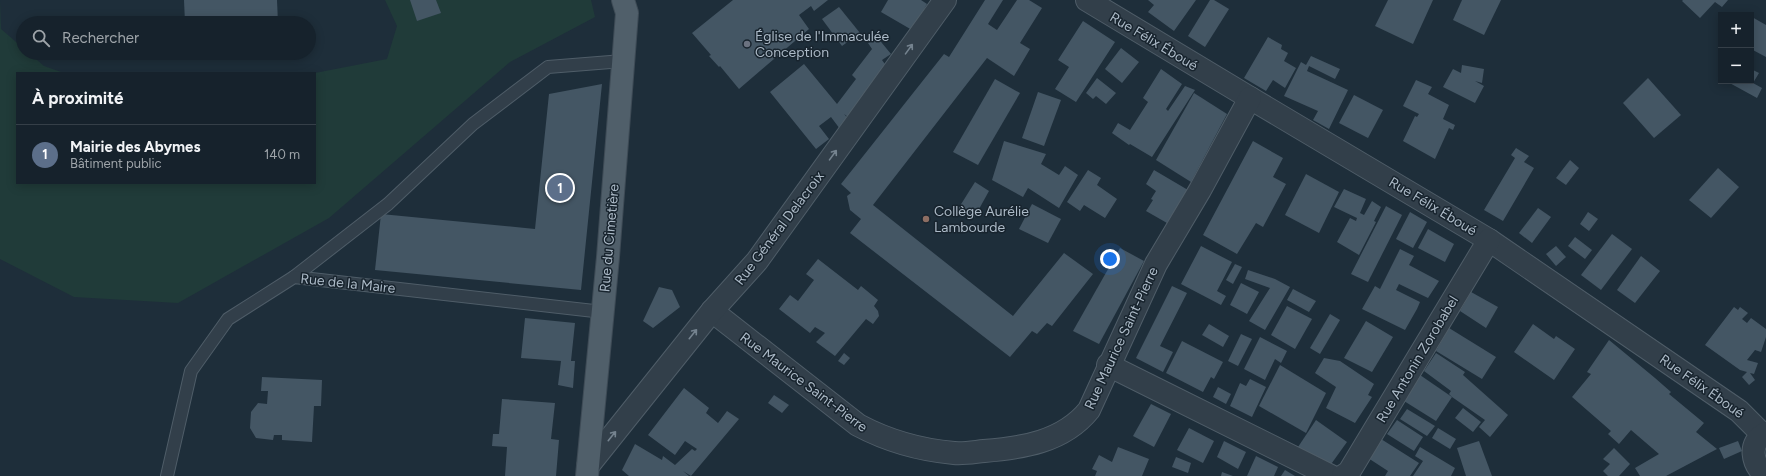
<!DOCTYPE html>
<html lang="fr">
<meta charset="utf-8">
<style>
:root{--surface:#16222c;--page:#1f2a34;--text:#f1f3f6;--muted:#9ea4a9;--line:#353f48;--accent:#79c1ff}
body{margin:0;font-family:Figtree,sans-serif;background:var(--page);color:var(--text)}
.controls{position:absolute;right:12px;top:12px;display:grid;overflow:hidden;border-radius:0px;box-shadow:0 2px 10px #0003}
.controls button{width:36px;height:36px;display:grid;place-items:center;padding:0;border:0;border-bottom:1px solid var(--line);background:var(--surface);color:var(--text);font:20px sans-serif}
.you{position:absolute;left:1110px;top:259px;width:14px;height:14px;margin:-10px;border:3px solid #fff;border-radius:50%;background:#1a73e8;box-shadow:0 0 0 6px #1a73e833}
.badge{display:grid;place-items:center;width:26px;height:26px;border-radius:50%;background:var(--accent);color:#fff;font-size:13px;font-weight:700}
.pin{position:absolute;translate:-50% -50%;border:2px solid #fff;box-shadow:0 1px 4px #0006}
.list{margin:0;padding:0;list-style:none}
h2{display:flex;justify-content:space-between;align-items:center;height:52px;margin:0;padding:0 16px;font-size:17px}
h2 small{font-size:13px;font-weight:400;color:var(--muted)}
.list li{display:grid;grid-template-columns:26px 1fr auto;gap:12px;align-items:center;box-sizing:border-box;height:60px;padding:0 16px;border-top:1px solid var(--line)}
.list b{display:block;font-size:15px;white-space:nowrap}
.list p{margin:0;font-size:13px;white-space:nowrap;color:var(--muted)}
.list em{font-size:13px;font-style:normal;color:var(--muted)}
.icon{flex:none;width:22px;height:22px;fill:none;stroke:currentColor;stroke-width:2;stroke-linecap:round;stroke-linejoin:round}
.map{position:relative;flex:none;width:1766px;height:476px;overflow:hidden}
.search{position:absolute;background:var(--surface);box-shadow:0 2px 10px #0003;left:16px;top:16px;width:300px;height:44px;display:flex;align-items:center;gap:10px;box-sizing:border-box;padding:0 14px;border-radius:22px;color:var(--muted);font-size:15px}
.panel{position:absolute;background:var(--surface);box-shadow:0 2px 10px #0003;left:16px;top:72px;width:300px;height:112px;border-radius:0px}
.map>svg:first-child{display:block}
</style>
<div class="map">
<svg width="1766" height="476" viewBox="0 0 1766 476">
<rect width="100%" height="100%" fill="#1e2e3a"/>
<path fill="#203b39" d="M0 0 1 29 23 48V53H29L44 66 64 73H17V183H315V73L387 59 397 26 385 0H591L595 17 510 62 329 218 178 303 74 297 0 259Z"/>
<g fill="#445664">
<path d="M184 0H277L278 23H185Z"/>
<path d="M410 0H436L441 13 417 21Z"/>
<path d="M733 0H828L814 11 811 6 799 15 809 29 739 89 720 66 719 67 709 56 711 55 692 33Z"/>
<path d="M888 0H921L927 4 912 30 881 12Z"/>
<path d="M985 0H1003L988 24 997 30 1017 0H1029L1042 8 1020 43 1030 49 1014 76 987 58 873 205 1013 316 1064 253 1093 274 1052 326 1047 323 1037 334 1032 331 1010 357 850 233 861 219 850 210 847 196 851 193 841 184 944 54 949 57Z"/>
<path d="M1148 0H1196L1174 31 1148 12 1154 5Z"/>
<path d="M1210 0H1214L1229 9 1205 47 1188 36Z"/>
<path d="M1388 0H1433L1413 44 1375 26Z"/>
<path d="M1462 0H1501L1484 35 1453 20Z"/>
<path d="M1683 0H1728L1722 7 1715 2 1700 18 1682 1Z"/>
<path d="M839 7 860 33 842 46 822 19Z"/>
<path d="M1752 17 1766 25V57L1751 49Z"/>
<path d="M1083 21 1115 42 1076 102 1055 89 1069 67 1058 60Z"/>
<path d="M877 37 891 54 882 60 887 67 848 117 844 114 850 121 840 129 831 117 819 126 829 139 816 149 770 92 804 64 837 104 856 79 852 75 872 49 868 43Z"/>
<path d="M1268 37 1282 45 1281 49 1288 53 1284 61 1296 68 1285 88 1273 80 1266 91 1244 78Z"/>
<path d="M1121 48 1139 62 1122 83 1105 69Z"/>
<path d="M1311 56 1340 69 1335 79 1309 66 1307 71 1348 90 1329 129 1313 120 1318 111 1284 96 1301 62 1306 65Z"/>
<path d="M1462 65 1484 69 1482 83 1475 81 1484 86 1475 103 1443 87 1453 69 1461 73Z"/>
<path d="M1161 69 1182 84 1166 109 1168 111 1185 86 1195 90 1152 157 1130 144 1129 145 1112 133 1118 123 1130 130 1148 102 1143 98Z"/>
<path d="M1751 69 1759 73 1753 83 1762 88 1757 98 1726 81H1751Z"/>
<path d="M1097 78 1116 93 1106 104 1096 96 1093 99 1086 93Z"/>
<path d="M1648 78 1681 115 1654 138 1623 103Z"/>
<path d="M995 79 1020 93 978 165 953 152Z"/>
<path d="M1416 80 1432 87 1428 94 1449 105 1443 119 1455 125 1453 130 1449 128 1435 159 1403 141 1415 116 1417 117 1419 114 1403 106Z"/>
<path d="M602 84 581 290 375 270 381 214 535 229 549 94Z"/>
<path d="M1038 92 1061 100 1044 146 1022 138Z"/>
<path d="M1194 93 1227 114 1191 182 1156 160Z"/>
<path d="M1354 95 1383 110 1368 138 1339 123Z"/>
<path d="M1004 141 1046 154 1041 164 1059 175 1065 166 1078 175 1059 208 1028 188 1023 197 992 180Z"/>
<path d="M1253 141 1283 158 1273 177 1286 184 1263 227 1256 223 1237 254 1203 235Z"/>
<path d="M1516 148 1529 156 1524 162 1534 168 1503 221 1484 210 1515 158 1511 155Z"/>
<path d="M1570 160 1579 168 1566 185 1556 178Z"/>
<path d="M1718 168 1739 187 1711 218 1689 200Z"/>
<path d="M1088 170 1101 178 1097 185 1117 199 1105 218 1084 205 1080 211 1067 202Z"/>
<path d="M1154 170 1188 190 1167 223 1146 211 1153 200 1151 199 1156 191 1146 184Z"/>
<path d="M1306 174 1339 192 1319 233 1285 215Z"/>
<path d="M975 182 989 191 974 218 958 209Z"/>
<path d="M1344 189 1366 199 1360 213 1364 215 1372 201 1381 207 1374 221 1376 222 1359 255 1337 242 1350 218 1356 221 1357 218 1334 207Z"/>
<path d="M1032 204 1061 219 1048 243 1019 229Z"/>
<path d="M1386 206 1402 215 1368 282 1351 274Z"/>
<path d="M1538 208 1551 217 1532 243 1519 233Z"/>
<path d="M1410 212 1427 222 1413 248 1396 239Z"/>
<path d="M1588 212 1598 219 1589 231 1580 224Z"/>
<path d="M1428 229 1454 244 1445 262 1418 248Z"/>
<path d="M1612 234 1632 249 1601 290 1581 275Z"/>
<path d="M1575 237 1592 250 1585 259 1568 246Z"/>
<path d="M1201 246 1232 262 1217 291 1226 296 1221 305 1181 284Z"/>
<path d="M1556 246 1566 257 1556 266 1546 254Z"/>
<path d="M1120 248 1144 261 1099 344 1073 331Z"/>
<path d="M1400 249 1414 256 1409 265 1439 281 1428 298 1399 284 1396 290 1420 302 1417 309 1405 330 1362 309 1375 286 1380 289Z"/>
<path d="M1641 256 1660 271 1635 303 1617 290Z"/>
<path d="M818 259 858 290 861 286 878 300 874 306 878 311 879 316 873 324 866 319 835 356 816 342 825 333 815 327 810 333 779 309 790 295 798 301 814 280 806 274Z"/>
<path d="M1235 264 1242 267 1233 284 1226 280Z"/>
<path d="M1248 270 1275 279 1290 287 1265 330 1249 321 1270 288 1245 279Z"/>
<path d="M1241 283 1259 292 1247 314 1230 305Z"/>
<path d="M1172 286 1187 293 1160 346 1173 352 1163 372 1136 358Z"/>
<path d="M659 287 672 290 680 307 653 328 643 321Z"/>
<path d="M1293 289 1316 301 1309 312 1287 300Z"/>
<path d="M1471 292 1498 307 1486 328 1460 311Z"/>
<path d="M1287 306 1312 319 1295 349 1271 335Z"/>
<path d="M1734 307 1738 310 1740 307 1748 313 1742 319 1747 323 1751 318 1766 329V337L1761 352 1755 350 1747 360 1758 363 1754 374 1750 373 1755 380 1749 385 1742 377 1747 372 1740 370 1705 345Z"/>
<path d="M1330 314 1340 320 1320 354 1310 348Z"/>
<path d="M525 318 575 323 571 361H575L573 388 558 385 561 361 521 358Z"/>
<path d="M1366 321 1393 337 1372 372 1344 358Z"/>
<path d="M1209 324 1229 336 1223 347 1202 335Z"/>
<path d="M1533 324 1554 339 1556 336 1575 349 1554 380 1514 352Z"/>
<path d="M1449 328 1496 357 1482 379 1436 351Z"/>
<path d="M1241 334 1252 339 1238 366 1228 361Z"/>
<path d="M1260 337 1287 351 1281 363 1275 359 1265 380 1244 369Z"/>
<path d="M1609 340 1655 378 1671 392 1669 394 1704 423 1696 432 1717 449 1666 476H1640L1635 468 1659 454 1631 430 1619 444 1608 434 1611 431 1572 397 1591 374 1587 372Z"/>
<path d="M1182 341 1223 362 1214 379 1211 377 1203 392 1166 373Z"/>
<path d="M844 353 850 358 844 365 838 361Z"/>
<path d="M1436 353 1465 372 1463 375 1508 415 1490 437 1479 427 1485 420 1452 397 1449 394 1451 391 1424 371Z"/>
<path d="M1324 358 1340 361 1374 384 1368 395 1372 397 1355 423 1326 408 1336 387 1315 373Z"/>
<path d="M1280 365 1326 393 1306 433 1259 406Z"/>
<path d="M1420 375 1452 397 1436 421 1404 401Z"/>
<path d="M262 377 322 380 321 406H314L312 442 282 440V435H274L273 440 256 438 250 428 251 412 258 403 267 404 268 391H261Z"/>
<path d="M1250 379 1266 387 1252 417 1230 406 1240 383 1246 386Z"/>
<path d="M1218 387 1231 394 1226 404 1213 397Z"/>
<path d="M684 388 709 408 706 413 718 423 727 411 739 419 691 476 683 471 689 476H629L622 470 635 444 662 460 663 456 675 465 692 449 695 451 697 449 685 441 675 455 648 435Z"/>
<path d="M774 395 789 405 782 413 768 403Z"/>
<path d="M502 399 555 403 551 439 559 440 556 476H505L507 447 492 446 493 434H499Z"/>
<path d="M1151 404 1171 414 1154 447 1133 436Z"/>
<path d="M1463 408 1481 422 1473 432 1455 418Z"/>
<path d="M1407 409 1435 426 1427 436 1400 419Z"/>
<path d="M1316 420 1347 442 1329 467 1298 447Z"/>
<path d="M1397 420 1423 437 1414 451 1387 434Z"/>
<path d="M1189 428 1214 441 1203 463 1177 450Z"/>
<path d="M1438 428 1456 439 1450 449 1432 438Z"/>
<path d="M1381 439 1419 463 1410 476H1385L1388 471 1368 458Z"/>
<path d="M1224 441 1246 452 1238 469 1217 457Z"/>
<path d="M1479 441 1492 476H1466L1457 448Z"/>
<path d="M1738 441 1742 451 1724 459 1719 448Z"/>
<path d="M1118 447 1149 459 1142 476H1095L1097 471 1092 469 1099 455 1112 462Z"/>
<path d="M1420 447 1455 468 1451 476H1413L1423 461 1415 456Z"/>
<path d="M1614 448 1630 464 1619 476H1608L1603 471 1610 464 1603 459Z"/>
<path d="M1256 456 1278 467 1274 476H1247Z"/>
<path d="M1176 457 1191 463 1188 473 1172 467Z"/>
<path d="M1285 470 1295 476H1281Z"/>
<path d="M1222 472 1233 476H1221Z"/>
</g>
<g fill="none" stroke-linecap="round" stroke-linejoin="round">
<defs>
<g id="service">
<path d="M294 277 388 204 473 124 548 67 623 61"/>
<path d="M167 476 191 371 228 319 294 277 603 312"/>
</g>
<g id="minor">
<path d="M1087 0 1250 98 1489 240 1739 411 1763 435"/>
<path d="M712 311 858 425C888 441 920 450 954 453 963 454 974 452 984 451 1022 448 1063 442 1089 410L1156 264 1200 190 1250 98"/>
<path d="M1108 365 1331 476"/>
<path d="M588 466 712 311 757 261 945 0"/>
<path d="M1343 476 1349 472 1489 240"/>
<path d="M1766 476C1752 464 1747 443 1766 433"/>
</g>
<path id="primary" d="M587 476 608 257 627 13 623 0"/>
</defs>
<use href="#service" stroke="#4f5d68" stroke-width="14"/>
<use href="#minor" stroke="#4f5d68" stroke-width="24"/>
<use href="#primary" stroke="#3e4b56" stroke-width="24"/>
<use href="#service" stroke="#323f4a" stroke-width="12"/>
<use href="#minor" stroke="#323f4a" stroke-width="22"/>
<use href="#primary" stroke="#505f6a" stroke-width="22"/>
</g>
<defs><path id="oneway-shaft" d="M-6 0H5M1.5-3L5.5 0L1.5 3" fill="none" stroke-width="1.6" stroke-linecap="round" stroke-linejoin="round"/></defs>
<g stroke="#75838f">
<use href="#oneway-shaft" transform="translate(909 49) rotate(-54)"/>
<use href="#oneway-shaft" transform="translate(833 155) rotate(-54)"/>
<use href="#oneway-shaft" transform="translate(693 334) rotate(-51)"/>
<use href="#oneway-shaft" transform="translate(612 436) rotate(-51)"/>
</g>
<circle fill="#6b7280" stroke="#18242e" stroke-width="1.5" cx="747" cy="44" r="4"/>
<circle fill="#8d6e63" stroke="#18242e" stroke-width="1.5" cx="926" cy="219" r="4"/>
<g text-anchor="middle" stroke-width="3" stroke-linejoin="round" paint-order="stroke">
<g font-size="14" fill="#acbac7" stroke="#18242e" text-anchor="start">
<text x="755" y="41">Église de l'Immaculée<tspan x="755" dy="16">Conception</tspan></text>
<text x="934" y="216">Collège Aurélie<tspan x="934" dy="16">Lambourde</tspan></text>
</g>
<g font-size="14" fill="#acbac7" stroke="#18242e">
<text transform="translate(1154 41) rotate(31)" y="5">Rue Félix Éboué</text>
<text transform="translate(1433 206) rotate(31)" y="5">Rue Félix Éboué</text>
<text transform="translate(779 228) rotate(-53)" y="5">Rue Général Delacroix</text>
<text transform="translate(609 238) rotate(-85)" y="5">Rue du Cimetière</text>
<text transform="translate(348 283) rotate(6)" y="5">Rue de la Maire</text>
<text transform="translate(1121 338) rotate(-65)" y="5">Rue Maurice Saint-Pierre</text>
<text transform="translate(1417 359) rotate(-59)" y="5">Rue Antonin Zorobabel</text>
<text transform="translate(804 382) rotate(37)" y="5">Rue Maurice Saint-Pierre</text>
<text transform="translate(1702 386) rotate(35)" y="5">Rue Félix Éboué</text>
</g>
</g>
</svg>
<div class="controls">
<button>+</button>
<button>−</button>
</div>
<div class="you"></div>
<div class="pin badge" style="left:560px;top:188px;background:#5c6f8a">1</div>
<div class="search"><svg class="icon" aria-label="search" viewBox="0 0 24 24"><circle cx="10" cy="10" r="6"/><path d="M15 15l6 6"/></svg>Rechercher</div>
<section class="panel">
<h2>À proximité<small></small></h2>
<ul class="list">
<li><span class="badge" style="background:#5c6f8a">1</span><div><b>Mairie des Abymes</b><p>Bâtiment public</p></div><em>140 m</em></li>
</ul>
</section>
</div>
